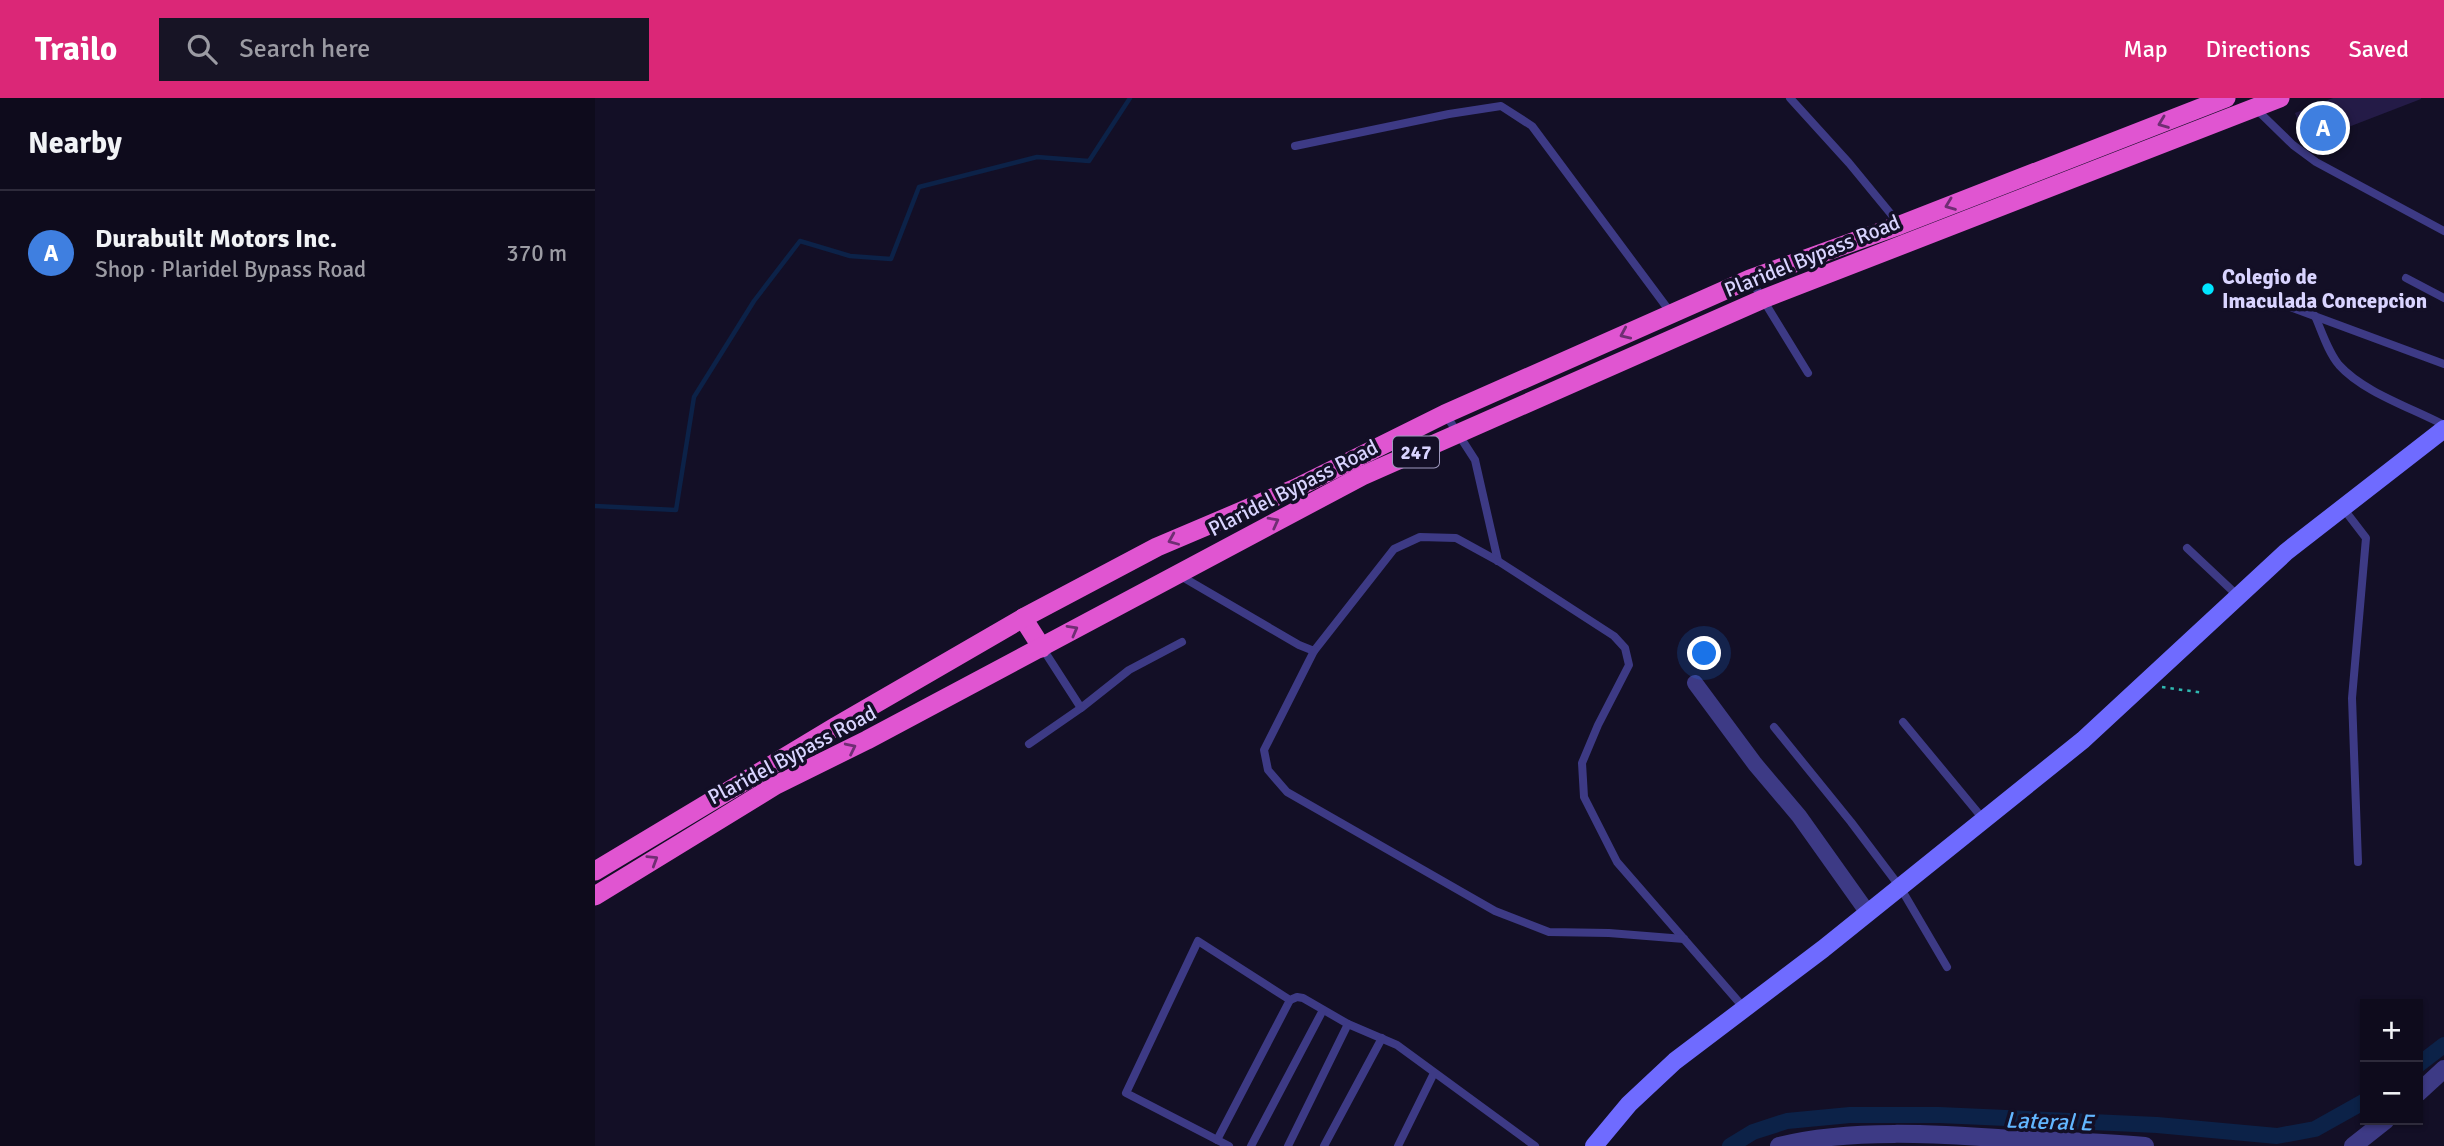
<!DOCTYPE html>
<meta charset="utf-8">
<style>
:root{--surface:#0e0b1c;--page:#171425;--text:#f1f3f6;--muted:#9b9ba3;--line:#2e2b3b;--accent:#db2777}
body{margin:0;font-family:Signika,sans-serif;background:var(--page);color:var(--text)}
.controls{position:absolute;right:21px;bottom:21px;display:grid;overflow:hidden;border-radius:0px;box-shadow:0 2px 5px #0004}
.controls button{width:63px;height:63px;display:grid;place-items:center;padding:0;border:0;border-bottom:2px solid var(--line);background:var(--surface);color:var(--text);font:35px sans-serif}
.you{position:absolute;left:1110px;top:556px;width:24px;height:24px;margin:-18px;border:5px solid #fff;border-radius:50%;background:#1a73e8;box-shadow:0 0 0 10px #1a73e833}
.badge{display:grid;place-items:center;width:46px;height:46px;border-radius:50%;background:var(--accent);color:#fff;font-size:23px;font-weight:700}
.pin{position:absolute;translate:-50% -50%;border:4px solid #fff;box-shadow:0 2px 7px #0006}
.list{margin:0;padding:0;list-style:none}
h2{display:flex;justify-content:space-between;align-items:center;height:91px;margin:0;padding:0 28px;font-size:30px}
h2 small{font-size:23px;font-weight:400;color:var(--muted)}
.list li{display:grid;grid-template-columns:46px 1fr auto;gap:21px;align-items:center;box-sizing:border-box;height:126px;padding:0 28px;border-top:2px solid var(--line)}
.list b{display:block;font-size:26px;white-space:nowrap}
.list p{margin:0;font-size:23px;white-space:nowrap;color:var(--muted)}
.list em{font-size:23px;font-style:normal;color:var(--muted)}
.icon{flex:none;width:38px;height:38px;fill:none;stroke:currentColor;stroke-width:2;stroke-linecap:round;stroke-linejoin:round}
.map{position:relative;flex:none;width:1849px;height:1048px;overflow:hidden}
header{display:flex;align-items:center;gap:42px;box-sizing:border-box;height:98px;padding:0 35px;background:var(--accent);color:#fff}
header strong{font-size:33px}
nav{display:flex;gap:38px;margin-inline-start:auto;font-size:24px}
.search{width:490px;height:63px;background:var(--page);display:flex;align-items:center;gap:18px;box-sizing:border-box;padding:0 24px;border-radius:0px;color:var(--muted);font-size:26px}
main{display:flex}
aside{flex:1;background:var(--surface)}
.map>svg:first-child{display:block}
</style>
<header>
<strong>Trailo</strong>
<div class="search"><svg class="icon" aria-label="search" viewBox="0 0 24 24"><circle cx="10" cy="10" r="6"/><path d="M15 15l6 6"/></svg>Search here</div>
<nav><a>Map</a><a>Directions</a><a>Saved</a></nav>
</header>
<main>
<aside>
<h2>Nearby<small></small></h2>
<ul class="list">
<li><span class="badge" style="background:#3f7fe0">A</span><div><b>Durabuilt Motors Inc.</b><p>Shop · Plaridel Bypass Road</p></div><em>370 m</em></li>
</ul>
</aside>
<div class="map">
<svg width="1849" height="1048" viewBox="0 0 1849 1048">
<rect width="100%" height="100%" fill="#130f26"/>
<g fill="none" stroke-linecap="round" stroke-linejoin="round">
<path stroke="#0c2248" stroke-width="4.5" d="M0 408 81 412 99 299 159 203 205 143 255 158 296 161 324 89 442 59 494 63 535 0"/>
<g stroke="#0c2248" stroke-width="16">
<path d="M1823 967 1849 947"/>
<path d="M1135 1048 1158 1034 1192 1023 1255 1017H1344L1562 1027 1682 1038 1720 1031 1770 1003"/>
</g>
</g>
<path fill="#241b47" d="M1738 0H1826V1L1712 45 1700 15Z"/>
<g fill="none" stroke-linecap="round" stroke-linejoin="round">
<path stroke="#2fb8b0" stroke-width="2.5" stroke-dasharray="3.5 5" stroke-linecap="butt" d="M1567 589 1609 595"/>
<g stroke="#3d3a85" stroke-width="8">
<path d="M1195 0 1254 65 1305 127"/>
<path d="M1660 10 1698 47 1721 64 1849 133"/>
<path d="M700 48 854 16 906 8 937 28 1076 215"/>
<path d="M1811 180 1849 200"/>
<path d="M1156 182 1213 275"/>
<path d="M1687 206 1849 266"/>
<path d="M1720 218C1727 234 1733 254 1744 267 1768 294 1817 310 1849 327"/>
<path d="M851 317 880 362 903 463"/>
<path d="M1748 410 1771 440 1757 600 1763 764"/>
<path d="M1592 450 1643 498"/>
<path d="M584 477 704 547 719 553 799 451 825 439 861 440 903 463 1019 538 1030 550 1034 567 1003 627 987 665 989 699 1022 764 1149 910"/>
<path d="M448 551 486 610"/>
<path d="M719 553 669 652 673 672 692 694 900 813 954 834 1014 835 1089 841"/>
<path d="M1308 624 1389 722"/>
<path d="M1179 629 1256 724 1305 789 1352 869"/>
<path d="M434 646 486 610 534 572 587 544"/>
<path d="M622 1042 695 902"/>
<path d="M634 1048 531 995 603 843 695 902 702 899 708 900 753 926 802 947 940 1048"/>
<path d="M656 1048 728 912"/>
<path d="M693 1048 753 926"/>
<path d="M729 1048 787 940"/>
<path d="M803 1048 839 975"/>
</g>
<path stroke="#3d3a85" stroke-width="16" d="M1100 585 1160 666 1204 718 1273 815"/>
<g stroke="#3d3a85" stroke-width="18">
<path d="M1823 995 1849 971"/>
<path d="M1184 1048C1254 1030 1345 1036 1417 1041 1462 1043 1506 1044 1550 1048"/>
<path d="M1758 1048 1791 1022"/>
</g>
<path stroke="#6f6bff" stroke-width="18" d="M999 1048 1034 1006 1080 963 1228 851 1488 642 1691 454 1849 331"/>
<g stroke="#e055d1" stroke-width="19">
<path d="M428 520 447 550"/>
<path d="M0 773 240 629 428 520 562 449 701 390 850 316 1155 181 1305 127 1631 0"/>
<path d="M0 798 181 687 272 642 767 378 1168 201 1685 0"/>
</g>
</g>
<defs><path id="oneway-chevron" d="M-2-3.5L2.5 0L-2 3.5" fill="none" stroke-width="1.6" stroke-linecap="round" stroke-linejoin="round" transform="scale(1.75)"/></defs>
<g stroke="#6f2e73">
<use href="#oneway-chevron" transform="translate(1568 25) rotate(159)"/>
<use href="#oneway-chevron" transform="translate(1355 107) rotate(159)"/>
<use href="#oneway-chevron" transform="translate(1030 236) rotate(156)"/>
<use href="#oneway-chevron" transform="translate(679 424) rotate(-28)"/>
<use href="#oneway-chevron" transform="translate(578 442) rotate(157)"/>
<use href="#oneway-chevron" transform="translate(478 532) rotate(-29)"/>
<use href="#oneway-chevron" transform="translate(256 650) rotate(-26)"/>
<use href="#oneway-chevron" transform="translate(58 762) rotate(-32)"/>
</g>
<circle fill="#00e5ff" stroke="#130f26" stroke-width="2.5" cx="1613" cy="191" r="7"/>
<g text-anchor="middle" stroke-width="7" stroke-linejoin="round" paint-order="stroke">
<rect fill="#130f26" stroke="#9e99be" stroke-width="2" x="798" y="338.5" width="46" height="31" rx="5"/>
<g font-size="19" font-weight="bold" fill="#d9d4ff">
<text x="821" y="361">247</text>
</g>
<g font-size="21" fill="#d9d4ff" stroke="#130f26">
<text transform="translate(1217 158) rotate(-22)" y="7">Plaridel Bypass Road</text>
<text transform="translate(698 390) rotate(-27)" y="7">Plaridel Bypass Road</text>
<text transform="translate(197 657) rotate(-28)" y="7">Plaridel Bypass Road</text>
</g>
<g font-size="21" font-weight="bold" fill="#d9d4ff" stroke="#130f26" text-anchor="start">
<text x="1627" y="186">Colegio de<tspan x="1627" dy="24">Imaculada Concepcion</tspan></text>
</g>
<g font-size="23" font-style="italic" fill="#62b6ff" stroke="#130f26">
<text transform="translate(1454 1023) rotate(2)" y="8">Lateral E</text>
</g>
</g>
</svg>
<div class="controls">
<button>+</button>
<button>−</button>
</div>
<div class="you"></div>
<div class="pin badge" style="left:1728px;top:30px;background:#3f7fe0">A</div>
</div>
</main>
